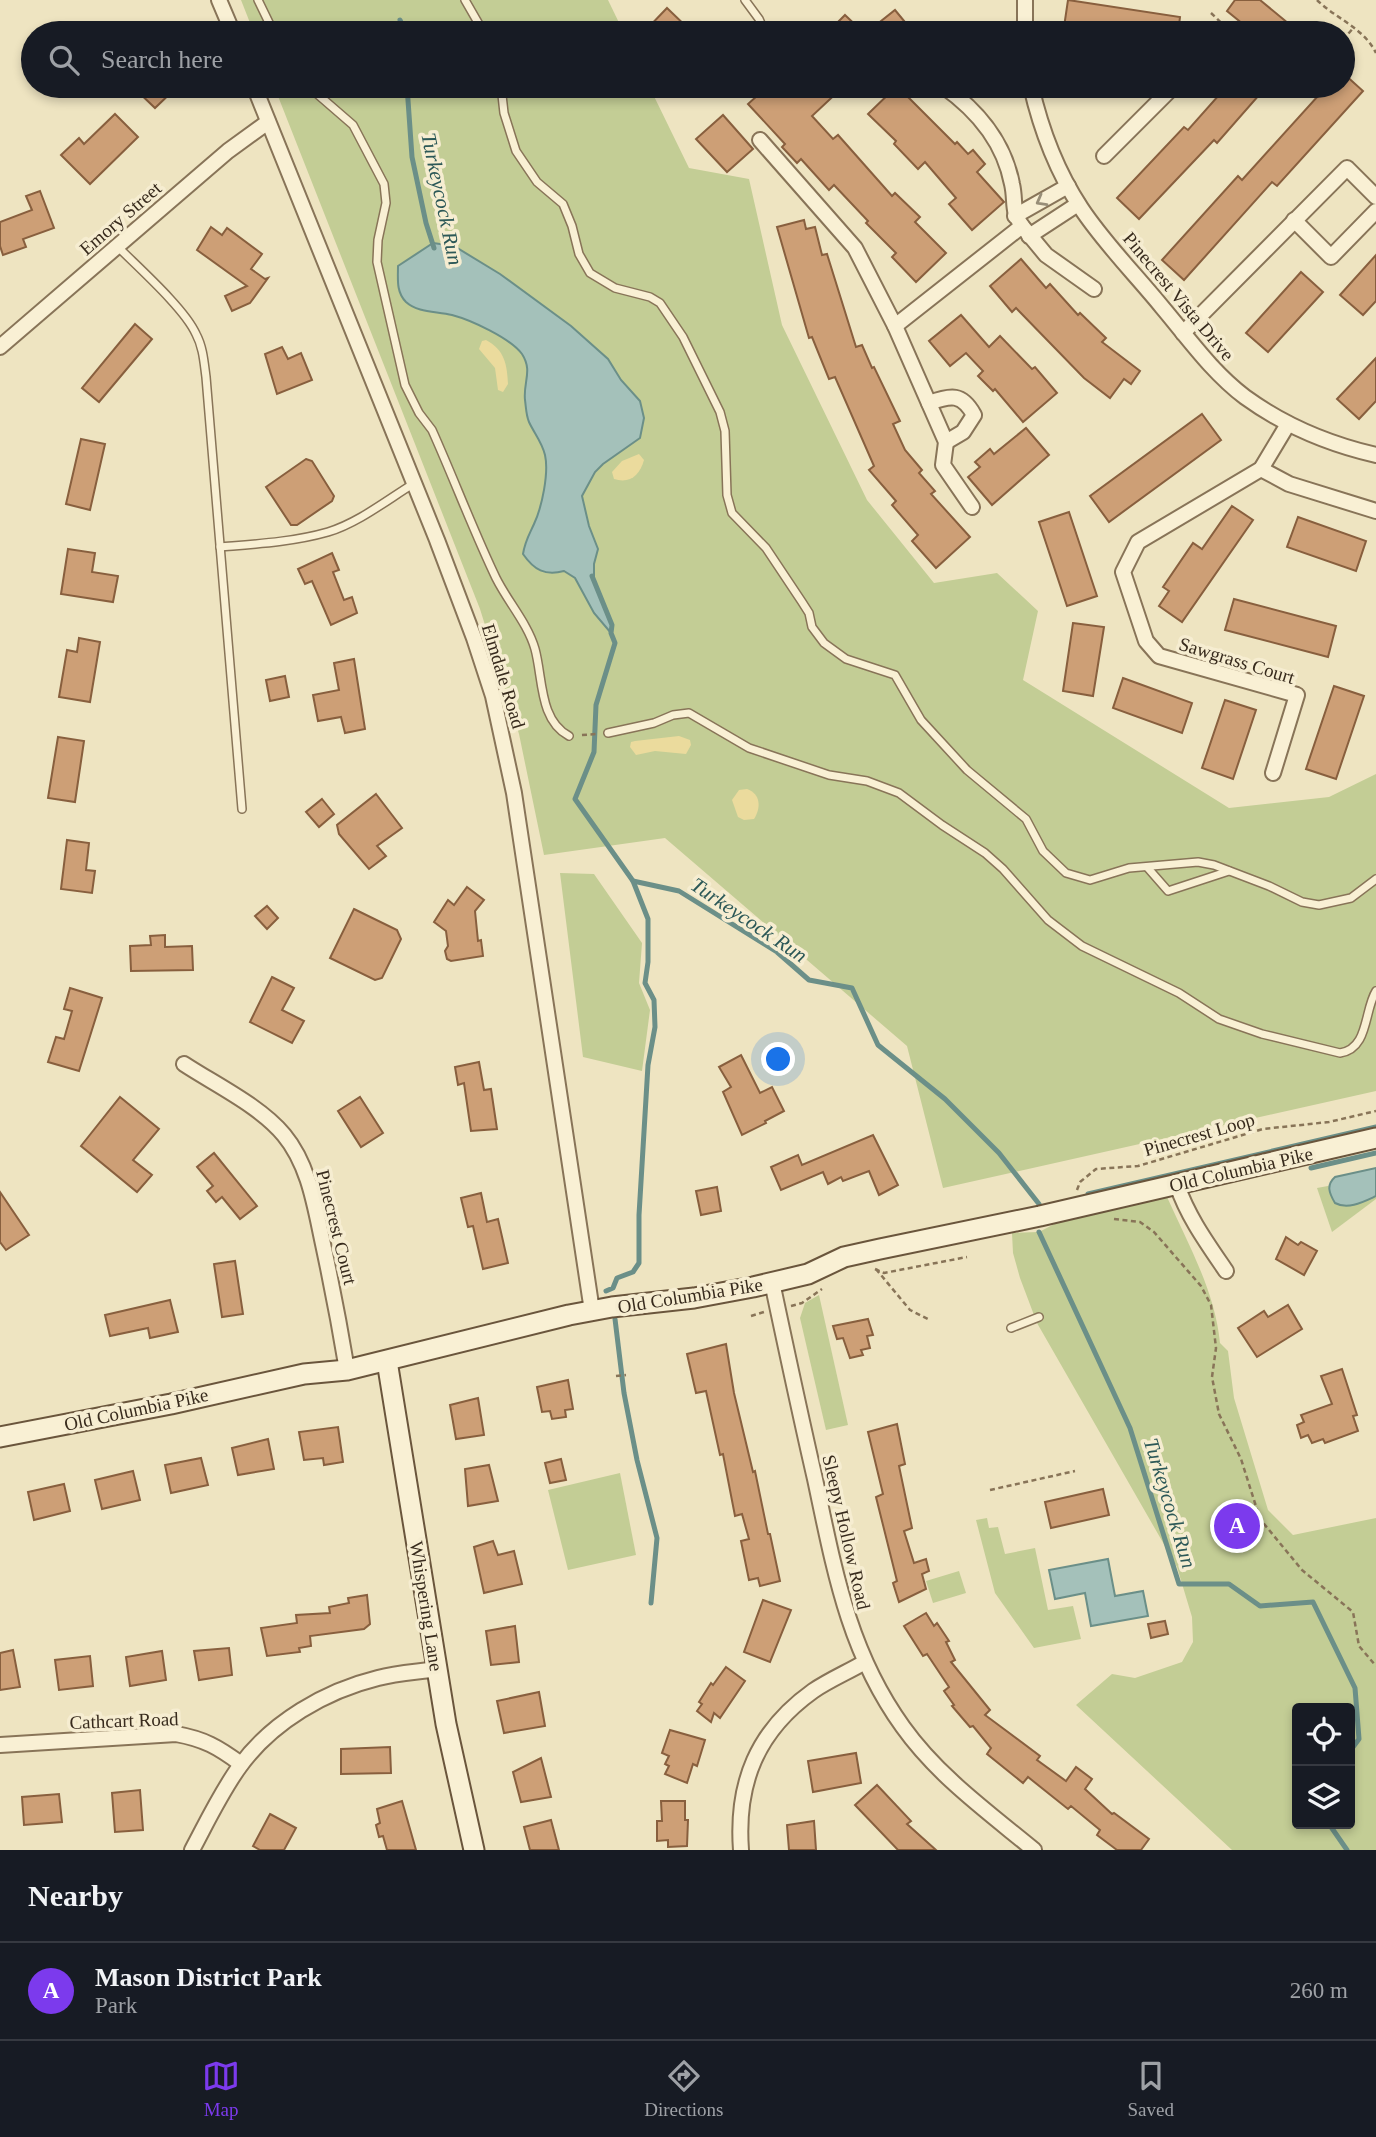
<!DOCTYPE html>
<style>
:root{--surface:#171b24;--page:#242831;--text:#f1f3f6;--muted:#9ea1a6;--line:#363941;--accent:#7c3aed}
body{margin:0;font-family:"Times New Roman",serif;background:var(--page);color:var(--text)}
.controls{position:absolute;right:21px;bottom:21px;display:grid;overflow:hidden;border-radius:7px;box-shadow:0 4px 10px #0003}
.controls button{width:63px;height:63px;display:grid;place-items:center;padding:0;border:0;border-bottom:2px solid var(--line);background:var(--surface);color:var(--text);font:35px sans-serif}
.you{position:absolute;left:779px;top:1060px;width:24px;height:24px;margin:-18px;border:5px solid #fff;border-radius:50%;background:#1a73e8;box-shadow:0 0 0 10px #1a73e833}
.badge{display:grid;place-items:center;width:46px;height:46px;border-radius:50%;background:var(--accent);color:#fff;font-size:23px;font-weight:700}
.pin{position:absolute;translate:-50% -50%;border:4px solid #fff;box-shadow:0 2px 7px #0006}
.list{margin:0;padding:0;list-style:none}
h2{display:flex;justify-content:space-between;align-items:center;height:91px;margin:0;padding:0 28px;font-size:30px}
h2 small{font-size:23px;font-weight:400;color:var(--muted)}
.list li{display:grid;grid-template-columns:46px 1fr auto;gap:21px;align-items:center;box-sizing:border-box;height:98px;padding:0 28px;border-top:2px solid var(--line)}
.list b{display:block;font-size:26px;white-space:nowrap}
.list p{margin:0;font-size:23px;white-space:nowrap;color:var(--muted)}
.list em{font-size:23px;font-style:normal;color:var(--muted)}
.icon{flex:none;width:38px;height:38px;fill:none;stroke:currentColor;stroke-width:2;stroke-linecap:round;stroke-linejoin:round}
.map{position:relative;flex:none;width:1376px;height:1850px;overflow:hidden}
.search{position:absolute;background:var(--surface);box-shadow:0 4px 10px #0003;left:21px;right:21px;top:21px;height:77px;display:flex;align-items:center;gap:18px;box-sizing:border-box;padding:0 24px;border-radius:38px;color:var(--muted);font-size:26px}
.sheet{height:189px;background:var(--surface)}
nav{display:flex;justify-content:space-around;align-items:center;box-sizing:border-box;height:98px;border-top:2px solid var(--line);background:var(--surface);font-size:19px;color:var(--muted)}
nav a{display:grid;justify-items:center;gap:4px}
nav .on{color:var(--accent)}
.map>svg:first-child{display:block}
</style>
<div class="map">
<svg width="1376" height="1850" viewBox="0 0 1376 1850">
<rect width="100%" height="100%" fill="#eee4c1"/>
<g fill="#c3cd95" fill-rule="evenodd">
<path d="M241 0H608L624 33H254Z"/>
<path d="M274 86H649L689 168 749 179 782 325 867 500 934 583 997 573 1038 611 1023 680 1229 808 1329 797 1376 774V1091L943 1188 907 1046 665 838 544 855 519 734 480 609Z"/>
<path d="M560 873 594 874 642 943 639 983 650 1010 642 1071 583 1057Z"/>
<path d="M1376 1177V1199L1332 1232 1317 1188Z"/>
<path d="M1167 1197C1188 1244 1215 1291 1220 1343L1228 1351 1234 1398 1268 1510 1293 1535 1376 1518V1850H1232L1076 1705 1112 1674 1135 1678 1182 1662 1193 1642 1192 1617 1177 1567 1037 1323 1020 1278 1013 1253 1012 1233 1039 1232 1068 1217ZM1297 1708H1350V1824H1297Z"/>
<path d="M819 1295 848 1425 826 1430 800 1318 805 1303Z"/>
<path d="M620 1473 636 1555 568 1570 548 1490Z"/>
<path d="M987 1518 989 1528 998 1527 1005 1554 1035 1548 1048 1610 1073 1606 1081 1639 1034 1648 995 1593 976 1520Z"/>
<path d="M959 1571 966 1593 933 1603 926 1581Z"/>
</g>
<g fill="#ebdb9d">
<path d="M486 340C505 350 507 365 508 384L503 392 498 390 495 368 479 349 482 341Z"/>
<path d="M639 454 644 460C640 475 630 484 614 479L612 472 622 461Z"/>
<path d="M679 736 690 740 691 745 686 754 655 751 636 755 630 747 631 742 635 741Z"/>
<path d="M747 789C761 794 761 808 754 819L744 820 738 817 732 800 739 790Z"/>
</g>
<g fill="#a4c1ba" stroke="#6b8f88" stroke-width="2">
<path d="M433 243 454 246 500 274 571 326 608 359 621 380 640 401 644 418 640 438 603 464 595 472 582 496 589 526 598 549 594 564V582L612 625 611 633 594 613 575 578 564 571C545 576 534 570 523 554 525 541 529 535 534 524 542 507 549 473 545 455 542 442 534 433 529 422 526 415 526 407 525 400 523 382 533 371 522 354 510 338 471 320 452 315 437 311 418 313 406 302 396 292 398 279 398 266Z"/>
<path d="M1376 1168V1196C1363 1202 1348 1210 1335 1203 1329 1193 1326 1185 1335 1177Z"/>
<path d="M1108 1559 1115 1596 1143 1591 1148 1616 1091 1626 1085 1593 1055 1599 1049 1570Z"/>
</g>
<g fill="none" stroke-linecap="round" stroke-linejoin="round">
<g stroke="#6b8f88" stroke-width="5">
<path d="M400 20 406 33"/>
<path d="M407 86 412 157 426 223 434 248"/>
<path d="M592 576 612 625 611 633 615 643 596 705 594 752 575 799 633 881 648 919V962L645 983 654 1000 655 1027 648 1065 639 1215V1263L633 1272 617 1278 613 1288 606 1291"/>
<path d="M633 881 679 891 777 952 809 980 852 988 878 1045 945 1099 999 1153 1039 1204"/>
<path d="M1311 1168 1376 1153"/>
<path d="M1088 1194 1376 1127"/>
<path d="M1039 1232 1130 1428 1179 1584H1229L1260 1606 1313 1602 1355 1688 1359 1739 1350 1751"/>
<path d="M615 1319 624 1393 637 1460 657 1538 651 1603"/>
<path d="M1329 1824 1347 1850"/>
</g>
</g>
<g fill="#cd9f76" stroke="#885f3e" stroke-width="2">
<path d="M1068 0 1180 17 1178 33H1103L1064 27Z"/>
<path d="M1235 0H1260L1300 33H1254L1227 11Z"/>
<path d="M667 8 693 33H643Z"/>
<path d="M895 10 914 33H866Z"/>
<path d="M845 15 864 33H827Z"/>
<path d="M1343 73 1363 91 1277 186 1272 182 1184 280 1162 260 1238 176 1242 180 1327 86H1343Z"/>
<path d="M132 86H178L155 108Z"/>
<path d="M768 86H844L812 116 833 139 838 135 892 196 895 193 920 217 915 222 946 253 916 282 892 257 896 253 866 223 868 221 834 185 829 190 801 159 797 163 782 147 785 144 748 104Z"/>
<path d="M897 86 955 144 957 142 968 154 973 150 985 164 977 172 1004 202 972 230 949 204 956 198 925 162 918 169 894 144 896 141 868 114Z"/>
<path d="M1227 86H1267L1217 143 1214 140 1139 219 1117 198 1184 127 1188 130Z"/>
<path d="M115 114 138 137 90 184 61 155 79 138 84 144Z"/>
<path d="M723 115 753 149 727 172 696 139Z"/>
<path d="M40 191 54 228 23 239 26 247 3 255 0 246V222L32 210 26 196Z"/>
<path d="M804 220 806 229 815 227 822 255 827 254 856 347 862 345 872 368 874 367 900 421 893 424 905 450 922 470 919 473 935 491 931 494 970 537 936 568 912 541 918 535 892 505 896 501 869 470 874 466 835 377 829 379 812 337 809 338 777 227Z"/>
<path d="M211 227 222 235 227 228 262 254 251 269 265 279 268 278 250 303 232 311 225 296 247 286 197 250Z"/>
<path d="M1376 255V301L1363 315 1340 295Z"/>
<path d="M1021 259 1046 288 1050 284 1078 315 1080 313 1106 338 1102 342 1140 371 1131 384 1124 379 1110 398 1084 378 1016 308 1012 312 990 286Z"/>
<path d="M1301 272 1323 292 1268 352 1246 333Z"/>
<path d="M961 315 989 347 1000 336 1032 369 1035 367 1057 393 1023 422 995 389 993 391 978 376 983 371 966 353 950 366 929 341Z"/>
<path d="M135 324 152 339 99 402 82 388Z"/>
<path d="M282 347 288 359 301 353 312 380 277 394 265 354Z"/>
<path d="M1376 358V401L1359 419 1337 399Z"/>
<path d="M1202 414 1221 440 1109 522 1090 496Z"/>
<path d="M1026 428 1049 455 992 505 968 477 980 467 975 462 990 449 994 454Z"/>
<path d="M81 439 105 444 90 510 66 504Z"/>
<path d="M306 459 312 461 334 496 332 501 297 525H291L266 487Z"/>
<path d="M1232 506 1253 520 1182 622 1159 606 1169 591 1163 587 1193 543 1202 549Z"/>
<path d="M1069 512 1097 596 1067 606 1039 522Z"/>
<path d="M1298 517 1366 541 1356 571 1287 547Z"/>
<path d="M68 549 95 553 92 572 118 576 113 602 61 594Z"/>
<path d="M332 553 339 570 333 572 344 600 352 597 357 613 331 625 312 581 305 584 298 569Z"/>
<path d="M1234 599 1336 626 1328 657 1225 630Z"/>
<path d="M1073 623 1104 627 1093 696 1063 691Z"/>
<path d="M79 638 100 642 90 702 59 697 67 650 77 652Z"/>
<path d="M354 659 365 729 345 733 341 717 318 721 313 695 339 690 334 663Z"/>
<path d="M285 676 289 697 270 701 266 680Z"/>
<path d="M1123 678 1192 703 1182 733 1113 708Z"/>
<path d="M1334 686 1364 696 1336 779 1306 769Z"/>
<path d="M1225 700 1256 710 1233 779 1202 768Z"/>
<path d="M58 737 84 741 75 802 48 798Z"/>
<path d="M376 794 402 828 377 846 386 856 369 869 339 834 337 825Z"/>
<path d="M322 799 334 814 319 827 306 812Z"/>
<path d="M67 840 89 843 86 870 95 871 92 893 61 889Z"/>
<path d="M467 887 484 900 475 911 478 941 481 940 483 956 451 961 447 959 445 951 448 946 446 931 434 922 448 900 454 905Z"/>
<path d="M267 906 278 918 267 929 255 916Z"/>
<path d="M354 909 397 930 401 939 382 978 375 980 330 958Z"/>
<path d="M165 935V947L192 946 193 970 131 971 130 946 151 945 150 936Z"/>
<path d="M272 977 294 988 282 1010 304 1021 292 1043 250 1022Z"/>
<path d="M70 988 102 998 79 1071 48 1062 56 1037 64 1039 72 1011 64 1009Z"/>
<path d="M741 1055 760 1093 772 1087 784 1111 765 1121 766 1123 742 1135 723 1092 731 1087 719 1067Z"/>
<path d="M479 1062 484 1090 491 1089 497 1129 471 1131 464 1083 458 1085 455 1067Z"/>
<path d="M120 1097 159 1129 133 1160 152 1175 137 1192 81 1146Z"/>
<path d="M360 1097 383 1133 361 1147 338 1111Z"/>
<path d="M873 1135 898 1185 879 1195 869 1171 843 1181 841 1177 828 1184 823 1172 781 1190 771 1167 798 1155 802 1165Z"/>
<path d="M214 1153 257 1206 240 1219 222 1197 216 1202 207 1191 213 1186 197 1167Z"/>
<path d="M717 1187 721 1211 701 1215 696 1191Z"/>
<path d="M0 1192 29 1235 6 1250 0 1242Z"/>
<path d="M481 1193 487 1222 498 1219 508 1263 483 1269 473 1226 468 1227 461 1198Z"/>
<path d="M1286 1237 1298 1245 1301 1242 1317 1251 1304 1275 1276 1259Z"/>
<path d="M235 1261 243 1314 222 1317 214 1264Z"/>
<path d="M170 1300 178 1332 150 1338 148 1328 110 1336 105 1315Z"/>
<path d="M1288 1305 1302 1329 1257 1357 1238 1328 1264 1311 1268 1317Z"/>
<path d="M868 1319 873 1335 867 1336 870 1348 861 1350 863 1355 850 1358 843 1338 837 1339 833 1326Z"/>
<path d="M726 1344 734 1393 753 1472 755 1471 768 1534H770L780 1581 760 1586 758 1578 749 1580 741 1541 749 1539 742 1514 735 1516 723 1454 720 1455 706 1391 696 1393 687 1354Z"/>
<path d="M1342 1369 1357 1415 1353 1416 1358 1431 1325 1443 1323 1439 1312 1443 1308 1435 1301 1438 1297 1425 1304 1422 1301 1415 1332 1404 1321 1376Z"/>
<path d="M568 1380 573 1409 565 1410 566 1417 552 1419 550 1411 542 1412 537 1387Z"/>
<path d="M478 1398 484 1435 456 1439 450 1405Z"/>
<path d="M897 1424 905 1464 899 1466 912 1528 904 1531 914 1563 926 1559 929 1571 922 1574 926 1589 899 1602 893 1583 897 1581 876 1497 883 1494 868 1432Z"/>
<path d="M338 1427 343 1462 324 1465 323 1458 304 1460 299 1432Z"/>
<path d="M268 1439 274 1469 238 1475 232 1448Z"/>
<path d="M201 1458 208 1485 171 1493 165 1465Z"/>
<path d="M561 1459 566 1480 550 1483 545 1463Z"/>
<path d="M489 1465 498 1501 468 1506 465 1469Z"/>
<path d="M133 1471 140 1500 102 1509 95 1480Z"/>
<path d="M64 1484 70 1511 34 1520 28 1492Z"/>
<path d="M1103 1489 1109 1515 1051 1528 1045 1502Z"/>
<path d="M493 1541 498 1555 514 1551 522 1584 484 1593 474 1547Z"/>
<path d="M367 1595 370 1624 364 1629 310 1636 311 1646 299 1648 300 1652 267 1656 261 1628 297 1623 296 1615 330 1613 329 1607 349 1603 348 1598Z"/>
<path d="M763 1600 791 1610 770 1662 744 1652Z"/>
<path d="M926 1613 934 1626 937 1623 949 1641 946 1642 955 1660 951 1662 990 1710 985 1715 1040 1756 1037 1760 1066 1781 1076 1767 1092 1779 1085 1789 1112 1814 1114 1813 1149 1839 1141 1850H1117L1097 1835 1100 1830 1071 1806 1068 1809 1028 1777 1023 1783 987 1754 991 1748 973 1726 970 1727 952 1706 954 1705 944 1691 949 1687 927 1654 923 1656 904 1626Z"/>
<path d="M1165 1621 1168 1634 1151 1638 1148 1624Z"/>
<path d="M515 1626 519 1662 491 1665 486 1631Z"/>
<path d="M229 1648 232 1675 199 1680 194 1651Z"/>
<path d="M13 1650 20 1687 0 1690V1653Z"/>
<path d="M162 1651 166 1680 130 1686 126 1657Z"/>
<path d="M90 1656 93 1686 59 1690 55 1660Z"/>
<path d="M726 1667 745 1681 720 1718 714 1713 711 1722 697 1711 702 1704 699 1702 711 1683 713 1685Z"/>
<path d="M539 1692 545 1726 504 1733 497 1701Z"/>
<path d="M670 1730 705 1740 697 1766 693 1764 687 1783 665 1774 669 1766 665 1764 669 1756 662 1753Z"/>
<path d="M390 1747 391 1773 341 1774V1749Z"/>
<path d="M856 1753 861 1783 813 1792 808 1761Z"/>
<path d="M541 1758 551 1797 521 1802 513 1772Z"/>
<path d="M877 1785 911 1821 907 1824 936 1850H898L855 1805Z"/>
<path d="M140 1790 143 1830 115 1832 112 1793Z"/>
<path d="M59 1794 62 1822 24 1825 22 1797Z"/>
<path d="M402 1801 416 1850H387L383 1836 379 1837 376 1825 380 1823 377 1809Z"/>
<path d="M661 1801H685V1820H688L687 1846 668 1847V1840L657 1841V1821H662Z"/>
<path d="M270 1814 296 1828 284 1850H260L253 1846Z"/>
<path d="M551 1820 559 1850H530L524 1827Z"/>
<path d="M814 1821 816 1850H789L787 1825Z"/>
</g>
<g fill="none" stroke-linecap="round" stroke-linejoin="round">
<defs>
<g id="lane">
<path d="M258 0 274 33"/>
<path d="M465 0 484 33"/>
<path d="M745 0 759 19 765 33"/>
<path d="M308 86 353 125 384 184 386 203 378 240 377 262 405 385 419 413 432 430C454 479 473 530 496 578 508 602 528 624 535 649 543 678 539 720 569 736"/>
<path d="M501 86 504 113 516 151 537 182 563 204 572 226 579 254 590 273 615 288 650 297 660 303 683 337 720 412 725 431 727 495 732 513 766 548 802 602 809 613 812 627 824 643 846 659 895 675 921 720 967 770 1026 819 1043 851 1066 873 1090 880 1129 868 1198 862 1214 865 1269 886 1302 902 1319 905 1351 898 1376 879"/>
<path d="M118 247C139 268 185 309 196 334 203 347 204 362 206 377L242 809"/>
<path d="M220 547C256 544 293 542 328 532 358 523 387 500 413 484"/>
<path d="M608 733 654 723 673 715 689 713 749 748 829 775 867 781 899 793 942 825 985 853 1003 869 1048 920 1082 946 1179 993 1219 1019 1262 1034 1340 1053C1369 1049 1364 1010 1376 991"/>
<path d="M1147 867 1168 891 1229 871"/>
<path d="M1011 1328 1039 1317"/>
</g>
<g id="street">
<path d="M219 0 233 33"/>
<path d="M1025 33V0"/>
<path d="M254 86 437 540 474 638 493 696 514 793 592 1311"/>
<path d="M1031 86C1041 130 1056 170 1081 208 1104 243 1136 275 1162 307 1189 339 1212 372 1245 397 1285 426 1328 444 1376 455"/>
<path d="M760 140 855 248 895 326 946 442 943 465 972 507"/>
<path d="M1104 156 1174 86"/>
<path d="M1015 216 1068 186"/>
<path d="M1294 220 1331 257 1376 211"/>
<path d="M1022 226 1046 255 1094 289"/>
<path d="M1029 236 1078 204"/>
<path d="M895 326 1022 226C1011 211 1016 201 1012 184 1004 142 977 110 943 86"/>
<path d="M1183 333 1347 168 1376 197"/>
<path d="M0 347 228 151 268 122"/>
<path d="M929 403C951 395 962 393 974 415L963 432 946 442"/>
<path d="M1261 469 1289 484 1376 511"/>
<path d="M1273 773 1297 695 1159 656 1146 641 1123 572 1138 542 1261 469 1288 424"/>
<path d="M184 1064C216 1085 260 1106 284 1135 309 1165 315 1207 323 1244 332 1286 340 1328 347 1370"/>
<path d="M1177 1185C1188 1217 1207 1243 1226 1271"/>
<path d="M772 1282C786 1348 800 1414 815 1479 834 1568 848 1651 903 1727 938 1776 988 1812 1034 1850"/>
<path d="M0 1745 176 1734C204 1739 218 1747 241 1764"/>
<path d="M192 1850C207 1822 221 1792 240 1766 272 1722 325 1691 378 1678 397 1673 417 1672 437 1669"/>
<path d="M741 1850C736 1783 757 1731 813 1691 829 1680 848 1672 865 1662"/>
</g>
<g id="secondary">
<path d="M387 1361 446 1724 474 1850"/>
<path d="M0 1437 171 1404 304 1374 347 1370 569 1315 612 1307 694 1298 753 1287 808 1274 844 1257 880 1249 1040 1216 1376 1138"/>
</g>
</defs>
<use href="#lane" stroke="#887458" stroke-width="10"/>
<use href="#street" stroke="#887458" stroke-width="18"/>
<use href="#secondary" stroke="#6a553c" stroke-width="23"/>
<g stroke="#887458" stroke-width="2.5" stroke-dasharray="5 3.5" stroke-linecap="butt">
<path d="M1317 0C1336 19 1363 27 1376 53"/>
<path d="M1211 13 1232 33"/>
<path d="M1343 40 1354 27"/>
<path d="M1288 86H1289"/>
<path d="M582 735 597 734"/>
<path d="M1077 1190 1080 1182 1096 1169 1138 1166 1263 1129 1329 1122 1376 1111"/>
<path d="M1114 1219 1140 1222 1154 1232 1201 1286 1211 1305 1216 1348 1212 1377 1219 1414 1241 1459 1260 1519 1302 1570 1353 1612 1359 1646 1376 1666"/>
<path d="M875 1269 884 1273 967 1257"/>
<path d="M876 1269 910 1310 928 1319"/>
<path d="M791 1306 802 1303 822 1289"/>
<path d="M751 1316 764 1312"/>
<path d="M616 1376 626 1375"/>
<path d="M990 1490 1075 1471"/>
</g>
<use href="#lane" stroke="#f9f0d4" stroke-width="7"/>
<use href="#street" stroke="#f9f0d4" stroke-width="14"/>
<use href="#secondary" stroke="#f9f0d4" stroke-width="19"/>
</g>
<defs><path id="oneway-chevron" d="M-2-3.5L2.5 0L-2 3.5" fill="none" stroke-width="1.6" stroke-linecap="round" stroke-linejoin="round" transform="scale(1.75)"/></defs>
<use stroke="#988e78" href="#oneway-chevron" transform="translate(1041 201) rotate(151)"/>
<g text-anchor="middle" stroke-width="7" stroke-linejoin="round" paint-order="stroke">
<g font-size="19" fill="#382b1d" stroke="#f6edd1">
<text transform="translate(120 218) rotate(-41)" y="7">Emory Street</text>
<text transform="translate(1179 296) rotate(50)" y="7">Pinecrest Vista Drive</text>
<text transform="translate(1237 660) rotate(17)" y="7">Sawgrass Court</text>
<text transform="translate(504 676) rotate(73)" y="7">Elmdale Road</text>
<text transform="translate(1199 1134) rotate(-16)" y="7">Pinecrest Loop</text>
<text transform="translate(1241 1169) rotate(-13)" y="7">Old Columbia Pike</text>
<text transform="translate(337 1227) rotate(76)" y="7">Pinecrest Court</text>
<text transform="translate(690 1295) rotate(-9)" y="7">Old Columbia Pike</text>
<text transform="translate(136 1409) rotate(-12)" y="7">Old Columbia Pike</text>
<text transform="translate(847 1532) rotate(77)" y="7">Sleepy Hollow Road</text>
<text transform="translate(427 1606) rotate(81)" y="7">Whispering Lane</text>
<text transform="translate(124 1720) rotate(-2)" y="7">Cathcart Road</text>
</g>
<g font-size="21" font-style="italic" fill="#2c5857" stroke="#f6edd1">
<text transform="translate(442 199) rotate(78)" y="7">Turkeycock Run</text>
<text transform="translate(749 920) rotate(34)" y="7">Turkeycock Run</text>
<text transform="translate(1170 1503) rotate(73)" y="7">Turkeycock Run</text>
</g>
</g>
</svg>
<div class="controls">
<button><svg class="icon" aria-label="locate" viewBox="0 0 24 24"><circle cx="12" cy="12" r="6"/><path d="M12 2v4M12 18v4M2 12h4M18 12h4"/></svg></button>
<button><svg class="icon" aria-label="layers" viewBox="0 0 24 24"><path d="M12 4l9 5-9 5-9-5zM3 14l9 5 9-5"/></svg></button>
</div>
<div class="you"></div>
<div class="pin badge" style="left:1237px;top:1526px">A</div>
<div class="search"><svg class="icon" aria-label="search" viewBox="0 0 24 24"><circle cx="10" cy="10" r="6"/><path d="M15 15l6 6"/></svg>Search here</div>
</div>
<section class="sheet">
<h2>Nearby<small></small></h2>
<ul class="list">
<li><span class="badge">A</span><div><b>Mason District Park</b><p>Park</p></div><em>260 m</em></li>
</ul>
</section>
<nav>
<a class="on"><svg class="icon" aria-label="map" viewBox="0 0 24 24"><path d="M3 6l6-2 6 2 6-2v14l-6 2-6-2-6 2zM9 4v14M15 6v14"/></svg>Map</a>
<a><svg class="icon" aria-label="directions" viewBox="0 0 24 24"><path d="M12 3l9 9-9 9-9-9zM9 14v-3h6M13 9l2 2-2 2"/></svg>Directions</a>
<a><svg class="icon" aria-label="saved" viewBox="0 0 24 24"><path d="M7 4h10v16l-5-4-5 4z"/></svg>Saved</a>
</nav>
